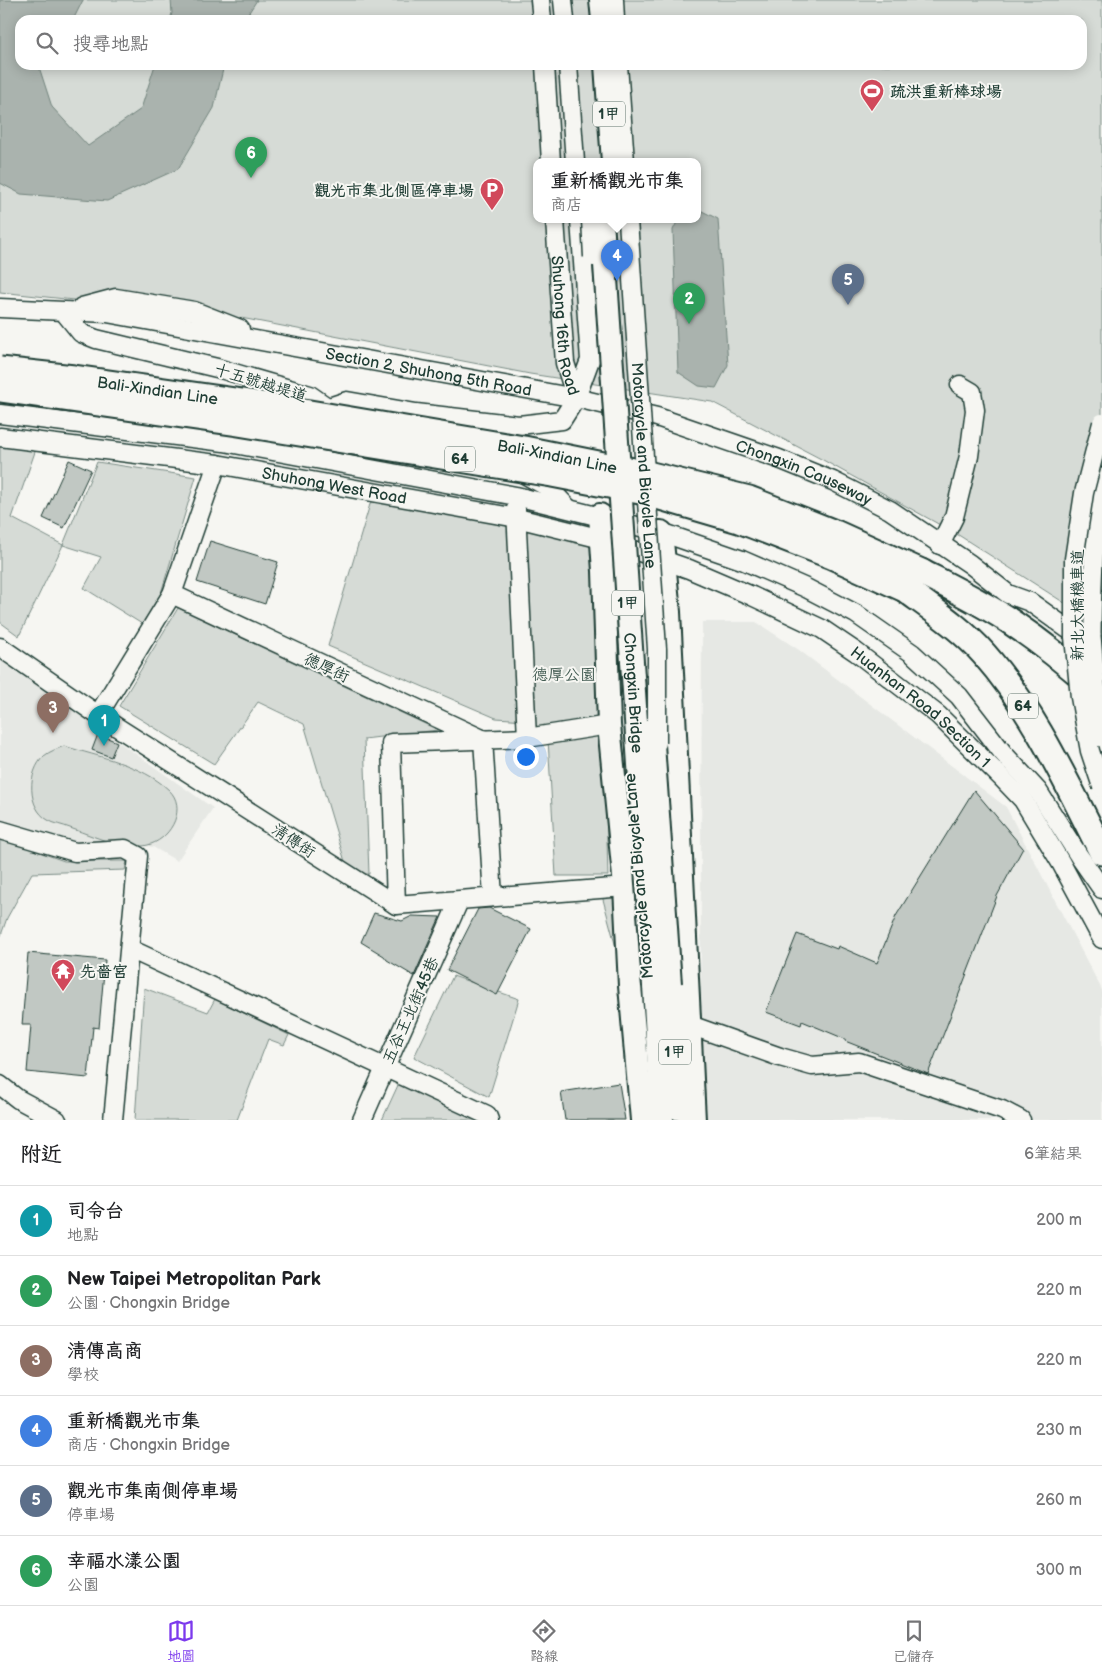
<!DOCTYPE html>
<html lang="zh-TW">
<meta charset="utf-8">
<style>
:root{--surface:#fff;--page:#f2f2f2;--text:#202124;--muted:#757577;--line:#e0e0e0;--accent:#7c3aed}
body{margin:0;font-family:"Balsamiq Sans","LXGW WenKai TC",sans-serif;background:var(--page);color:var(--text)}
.you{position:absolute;left:525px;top:756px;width:18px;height:18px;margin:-12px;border:4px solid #fff;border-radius:50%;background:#1a73e8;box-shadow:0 0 0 8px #1a73e833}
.badge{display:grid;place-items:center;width:32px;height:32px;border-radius:50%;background:var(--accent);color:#fff;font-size:16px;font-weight:700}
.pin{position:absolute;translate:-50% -41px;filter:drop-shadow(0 1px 2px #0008)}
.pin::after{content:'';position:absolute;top:26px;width:18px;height:15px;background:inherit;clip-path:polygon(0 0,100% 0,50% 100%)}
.popup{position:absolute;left:533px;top:158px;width:168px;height:65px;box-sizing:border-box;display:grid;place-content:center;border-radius:10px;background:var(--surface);filter:drop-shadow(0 1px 4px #0005);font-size:16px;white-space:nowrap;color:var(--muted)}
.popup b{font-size:19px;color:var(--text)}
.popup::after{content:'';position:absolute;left:50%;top:100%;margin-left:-10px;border:10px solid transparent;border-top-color:var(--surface)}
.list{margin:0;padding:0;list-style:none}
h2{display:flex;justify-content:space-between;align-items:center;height:65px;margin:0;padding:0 20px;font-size:21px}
h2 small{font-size:16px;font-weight:400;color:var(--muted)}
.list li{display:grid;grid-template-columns:32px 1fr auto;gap:15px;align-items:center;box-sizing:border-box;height:70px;padding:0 20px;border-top:1px solid var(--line)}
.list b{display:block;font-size:19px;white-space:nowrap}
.list p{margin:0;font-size:16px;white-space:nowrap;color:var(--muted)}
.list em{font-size:16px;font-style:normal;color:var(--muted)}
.icon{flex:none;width:28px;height:28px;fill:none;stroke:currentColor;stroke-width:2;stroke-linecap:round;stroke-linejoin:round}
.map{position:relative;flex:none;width:1102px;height:1120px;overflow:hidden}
.search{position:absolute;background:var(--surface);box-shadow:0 2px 12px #0003;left:15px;right:15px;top:15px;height:55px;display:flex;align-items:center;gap:12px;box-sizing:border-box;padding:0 18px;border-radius:15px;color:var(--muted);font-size:19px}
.sheet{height:485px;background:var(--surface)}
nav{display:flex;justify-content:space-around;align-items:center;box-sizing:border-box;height:70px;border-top:1px solid var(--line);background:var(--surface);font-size:14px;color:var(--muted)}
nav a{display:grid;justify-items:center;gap:2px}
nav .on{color:var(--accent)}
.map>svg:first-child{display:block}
</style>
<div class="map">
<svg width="1102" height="1120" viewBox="0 0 1102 1120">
<rect width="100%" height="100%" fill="#f6f6f2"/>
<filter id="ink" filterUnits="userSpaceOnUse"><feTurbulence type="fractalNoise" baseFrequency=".02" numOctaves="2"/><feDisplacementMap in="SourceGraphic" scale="10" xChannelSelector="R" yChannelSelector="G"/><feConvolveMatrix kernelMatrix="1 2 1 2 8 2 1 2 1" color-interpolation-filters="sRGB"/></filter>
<g filter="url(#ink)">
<g fill="#e6e8e4">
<path d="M702 622H756L799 650 1006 807 1102 990V1120H700Z"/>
<path d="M0 659 213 808 177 861 153 847 125 843 76 846 0 823Z"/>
</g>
<g fill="#d6dbd6" stroke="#7a8c85" fill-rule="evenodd">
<path d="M0 0H1102V627L960 536 823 460 712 402 530 374 241 318 0 292ZM20 20H1082V65H20ZM537 162H697V220H537Z"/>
<path d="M0 441 36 449 12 518 63 545 97 462 196 477 161 593 142 624 84 588 101 557 63 545 19 636 0 622Z"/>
<path d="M373 494 508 521 516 508 590 533 607 723 527 731 526 720 496 718 328 646Z"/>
<path d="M178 608 438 730 364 739 369 874 349 875 304 724 258 702 214 764 119 706Z"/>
<path d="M604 734 608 876H556L548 739Z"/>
<path d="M64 746C99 757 141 764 169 790 187 807 172 837 151 844 141 848 127 846 117 844 101 840 85 833 70 828 63 825 54 824 48 820 27 808 27 772 44 756 50 751 57 749 64 746Z"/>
<path d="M0 838 64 861H127L125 870 32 873 7 918 0 938Z"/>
<path d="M616 891 621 966 601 892Z"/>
<path d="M453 976 519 999 489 1097 414 1057Z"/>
<path d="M144 988 208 1012 215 999 289 1035 284 1045 268 1039 237 1120H135Z"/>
<path d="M399 1083 478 1120H382Z"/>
</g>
<g fill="#aab3ae" stroke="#72847d">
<path d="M0 0H83L73 20H20V65H43L40 70 52 107 88 146 141 109 155 65H224L214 108 178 169 107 201 21 194 0 183Z"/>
<path d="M171 0H257L244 20H170L172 13Z"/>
<path d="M697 210H700L718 219 728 365 716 388 699 386 678 372 673 230 678 220H697Z"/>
</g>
<g fill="#c1c8c3" stroke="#1f3d34">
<path d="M69 460 91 470 64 528 43 518Z"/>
<path d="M210 541 278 562 265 604 197 582Z"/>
<path d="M98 734 117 742 111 757 92 750Z"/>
<path d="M974 790 1023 848 997 896 928 1074 845 1041V1039L802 1021 801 1025 766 1012 797 934 837 949 838 946 877 963 896 916Z"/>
<path d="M489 908 531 929 497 995 447 970 478 909Z"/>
<path d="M374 913 402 921 412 916 440 917 414 976 387 960 384 956 361 942Z"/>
<path d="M28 953 105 960 99 1028 93 1027 88 1078 27 1072 31 1025H22Z"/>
<path d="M619 1083 625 1120H565L561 1092Z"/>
</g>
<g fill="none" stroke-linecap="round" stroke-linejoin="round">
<defs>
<g id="minor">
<path d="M540 0 542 20"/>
<path d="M563 0 565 20"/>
<path d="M614 0 615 20"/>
<path d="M545 65 551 162"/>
<path d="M568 65 575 162"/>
<path d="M618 65 625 162"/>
<path id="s1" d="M555 220 565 363 576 398"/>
<path d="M82 307 116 298 194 311 240 329"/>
<path id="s2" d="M0 308 107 313 576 398 657 417 779 459 833 481 890 510 970 564 1008 594 1030 602 1083 640"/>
<path d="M64 312 81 333 96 339 217 368 310 395 333 411"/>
<path d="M314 409 329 407 347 401 416 413 519 425 562 420 576 398 590 360 580 220"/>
<path d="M0 414 224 442 516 496 661 532 742 560 806 588 856 614 912 653 959 696 1003 753 1038 791 1079 856 1102 889"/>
<path id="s3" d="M0 437 217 464 517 518 602 539 689 569 752 596 822 629 856 652 938 715 1002 778 1023 800 1061 863 1102 939"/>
<path d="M524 474 548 487 568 508"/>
<path d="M516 509 527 738"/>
<path d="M940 545 954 517 969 456 975 410 972 392 960 385"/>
<path d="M172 594 480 738"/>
<path d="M0 647 98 715 396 905 625 887"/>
<path d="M98 715 172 594 217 464"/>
<path d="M483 739 493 897"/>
<path d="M0 830 75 852 125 849 138 856 113 1120"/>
<path d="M396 905 391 743 527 738 609 725"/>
<path d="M130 949 487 1115 489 1120"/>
<path d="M690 1025 780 1057 812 1066 859 1062 1002 1110 1021 1120"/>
<path d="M0 1085 18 1099 57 1120"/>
<path d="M362 1120 459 901"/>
</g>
<g id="major">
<path d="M601 0 603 20"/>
<path d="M606 65 613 162"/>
<path d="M600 515 604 571 609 725 625 887 630 986 642 1120"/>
<path d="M661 532 669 612 694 1120"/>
<path d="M670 984 679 1109"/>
<path d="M654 986 662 1120"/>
</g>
<g id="highway">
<path d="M921 572C952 588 985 604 1014 624 1042 643 1068 664 1093 686"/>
<path d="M905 589C932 609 962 629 984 654 1035 712 1067 784 1102 852"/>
<path d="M1088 636C1089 584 1088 532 1102 481"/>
</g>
</defs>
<use href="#minor" stroke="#1f3d34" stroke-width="21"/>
<use href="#major" stroke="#1f3d34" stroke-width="26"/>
<use href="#highway" stroke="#1f3d34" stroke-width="29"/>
<use href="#minor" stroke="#f6f6f2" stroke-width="18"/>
<use href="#major" stroke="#f6f6f2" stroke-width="22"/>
<use href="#highway" stroke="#f6f6f2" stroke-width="25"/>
<defs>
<g id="minor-bridge">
<path d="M591 220 593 257"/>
<path id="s4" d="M628 220 657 649V743"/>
<path d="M1102 423 1084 493 1074 559V637L1080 697 1090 751 1102 787"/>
</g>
<g id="major-bridge">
<path id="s5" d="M602 220 654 986"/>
<path d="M652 730 670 984"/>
</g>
<g id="highway-bridge">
<path id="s6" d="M0 370 74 378 262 405 524 449 643 473 749 499 835 533 921 572"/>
<path d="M0 389 238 423 552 474 640 491 739 520 832 556 905 589"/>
<path d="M1088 636 1093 694 1102 734"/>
</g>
</defs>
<use href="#minor-bridge" stroke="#1f3d34" stroke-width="21" stroke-linecap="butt"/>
<use href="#major-bridge" stroke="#1f3d34" stroke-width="26" stroke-linecap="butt"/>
<use href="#highway-bridge" stroke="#1f3d34" stroke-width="29" stroke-linecap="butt"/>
<use href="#minor-bridge" stroke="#f6f6f2" stroke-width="18"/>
<use href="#major-bridge" stroke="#f6f6f2" stroke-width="22"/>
<use href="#highway-bridge" stroke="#f6f6f2" stroke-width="25"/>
</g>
</g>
<defs>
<symbol id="stadium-pin" viewBox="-11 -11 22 30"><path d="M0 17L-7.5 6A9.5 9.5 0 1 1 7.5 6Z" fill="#d1495b" stroke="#f6f6f2"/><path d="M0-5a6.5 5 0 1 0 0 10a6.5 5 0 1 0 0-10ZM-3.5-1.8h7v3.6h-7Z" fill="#fff"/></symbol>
<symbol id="parking-pin" viewBox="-11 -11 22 30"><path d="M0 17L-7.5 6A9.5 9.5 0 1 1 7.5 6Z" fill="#d1495b" stroke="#f6f6f2"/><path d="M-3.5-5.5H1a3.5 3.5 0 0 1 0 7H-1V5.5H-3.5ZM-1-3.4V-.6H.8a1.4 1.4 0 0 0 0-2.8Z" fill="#fff"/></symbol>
<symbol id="temple-pin" viewBox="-11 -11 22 30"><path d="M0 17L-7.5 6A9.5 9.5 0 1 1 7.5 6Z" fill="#d1495b" stroke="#f6f6f2"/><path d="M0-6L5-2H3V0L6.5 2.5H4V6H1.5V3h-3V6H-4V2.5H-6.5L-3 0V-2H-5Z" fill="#fff"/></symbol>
</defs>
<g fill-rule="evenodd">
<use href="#stadium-pin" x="858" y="77" width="28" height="38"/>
<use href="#parking-pin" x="478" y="176" width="28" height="38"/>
<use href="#temple-pin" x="49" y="957" width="28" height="38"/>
</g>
<g text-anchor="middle" stroke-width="4" stroke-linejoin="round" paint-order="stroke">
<g fill="#f6f6f2" stroke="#60746d" stroke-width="1">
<rect x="593" y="101.5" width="32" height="25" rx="4"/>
<rect x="445" y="446.5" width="30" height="25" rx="4"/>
<rect x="612" y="590.5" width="32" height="25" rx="4"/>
<rect x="1008" y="693.5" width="30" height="25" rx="4"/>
<rect x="659" y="1039.5" width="32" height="25" rx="4"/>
</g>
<g font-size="15" font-weight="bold" fill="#1f3d34">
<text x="609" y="119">1甲</text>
<text x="460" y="464">64</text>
<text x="628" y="608">1甲</text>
<text x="1023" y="711">64</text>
<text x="675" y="1057">1甲</text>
</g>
<g font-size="16" font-weight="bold" fill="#1f3d34" stroke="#f6f6f2" text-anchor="start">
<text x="890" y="97">疏洪重新棒球場</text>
<text x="474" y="196" text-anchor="end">觀光市集北側區停車場</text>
<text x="80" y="977">先嗇宮</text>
</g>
<g font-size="16" fill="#1f3d34" stroke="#f6f6f2">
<text dy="6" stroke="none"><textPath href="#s1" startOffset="106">Shuhong 16th Road</textPath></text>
<text dy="6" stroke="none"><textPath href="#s2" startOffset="434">Section 2, Shuhong 5th Road</textPath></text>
<text transform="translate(261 382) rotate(17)" y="6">十五號越堤道</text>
<text dy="6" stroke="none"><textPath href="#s6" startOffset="159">Bali-Xindian Line</textPath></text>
<text dy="6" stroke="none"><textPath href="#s6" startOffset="564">Bali-Xindian Line</textPath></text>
<text dy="6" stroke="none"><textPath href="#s4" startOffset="246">Motorcycle and Bicycle Lane</textPath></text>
<text dy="6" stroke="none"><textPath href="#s2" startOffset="824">Chongxin Causeway</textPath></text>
<text dy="6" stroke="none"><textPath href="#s3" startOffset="338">Shuhong West Road</textPath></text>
<text transform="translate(1077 605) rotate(-90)" y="6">新北大橋機車道</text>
<text transform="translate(327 667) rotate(25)" y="6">德厚街</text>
<text dy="6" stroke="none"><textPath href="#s5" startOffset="474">Chongxin Bridge</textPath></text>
<text dy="6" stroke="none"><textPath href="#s3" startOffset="975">Huanhan Road Section 1</textPath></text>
<text transform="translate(294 840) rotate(33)" y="6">清傳街</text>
<text transform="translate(638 876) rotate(-95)" y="6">Motorcycle and Bicycle Lane</text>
<text transform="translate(410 1010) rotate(-66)" y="6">五谷王北街45巷</text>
</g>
<g font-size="16" fill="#445d54" stroke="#f6f6f2">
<text x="564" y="680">德厚公園</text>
</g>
</g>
</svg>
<div class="you"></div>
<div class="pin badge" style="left:104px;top:746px;background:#0f9aa8">1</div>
<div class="pin badge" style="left:689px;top:324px;background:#2e9e5b">2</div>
<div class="pin badge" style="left:53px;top:733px;background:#8d6e63">3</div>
<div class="pin badge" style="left:617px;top:281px;background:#3f7fe0">4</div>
<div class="popup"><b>重新橋觀光市集</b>商店</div>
<div class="pin badge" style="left:848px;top:305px;background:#5c6f8a">5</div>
<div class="pin badge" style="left:251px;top:178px;background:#2e9e5b">6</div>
<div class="search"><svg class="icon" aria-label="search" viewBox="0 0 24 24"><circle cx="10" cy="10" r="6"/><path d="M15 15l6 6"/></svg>搜尋地點</div>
</div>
<section class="sheet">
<h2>附近<small>6筆結果</small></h2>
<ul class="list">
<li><span class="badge" style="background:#0f9aa8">1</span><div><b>司令台</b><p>地點</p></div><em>200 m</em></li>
<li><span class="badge" style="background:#2e9e5b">2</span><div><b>New Taipei Metropolitan Park</b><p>公園 · Chongxin Bridge</p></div><em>220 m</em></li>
<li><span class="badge" style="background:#8d6e63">3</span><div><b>清傳高商</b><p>學校</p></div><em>220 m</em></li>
<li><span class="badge" style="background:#3f7fe0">4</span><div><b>重新橋觀光市集</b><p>商店 · Chongxin Bridge</p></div><em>230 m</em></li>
<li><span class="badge" style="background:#5c6f8a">5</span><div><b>觀光市集南側停車場</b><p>停車場</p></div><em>260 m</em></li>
<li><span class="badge" style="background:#2e9e5b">6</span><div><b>幸福水漾公園</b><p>公園</p></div><em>300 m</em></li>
</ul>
</section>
<nav>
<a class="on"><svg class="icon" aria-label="map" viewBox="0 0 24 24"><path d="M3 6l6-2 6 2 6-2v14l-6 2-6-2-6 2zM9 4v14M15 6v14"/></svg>地圖</a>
<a><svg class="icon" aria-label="directions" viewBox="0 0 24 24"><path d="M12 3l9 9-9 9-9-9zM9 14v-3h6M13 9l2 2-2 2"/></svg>路線</a>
<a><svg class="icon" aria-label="saved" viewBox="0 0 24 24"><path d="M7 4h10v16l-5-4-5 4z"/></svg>已儲存</a>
</nav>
